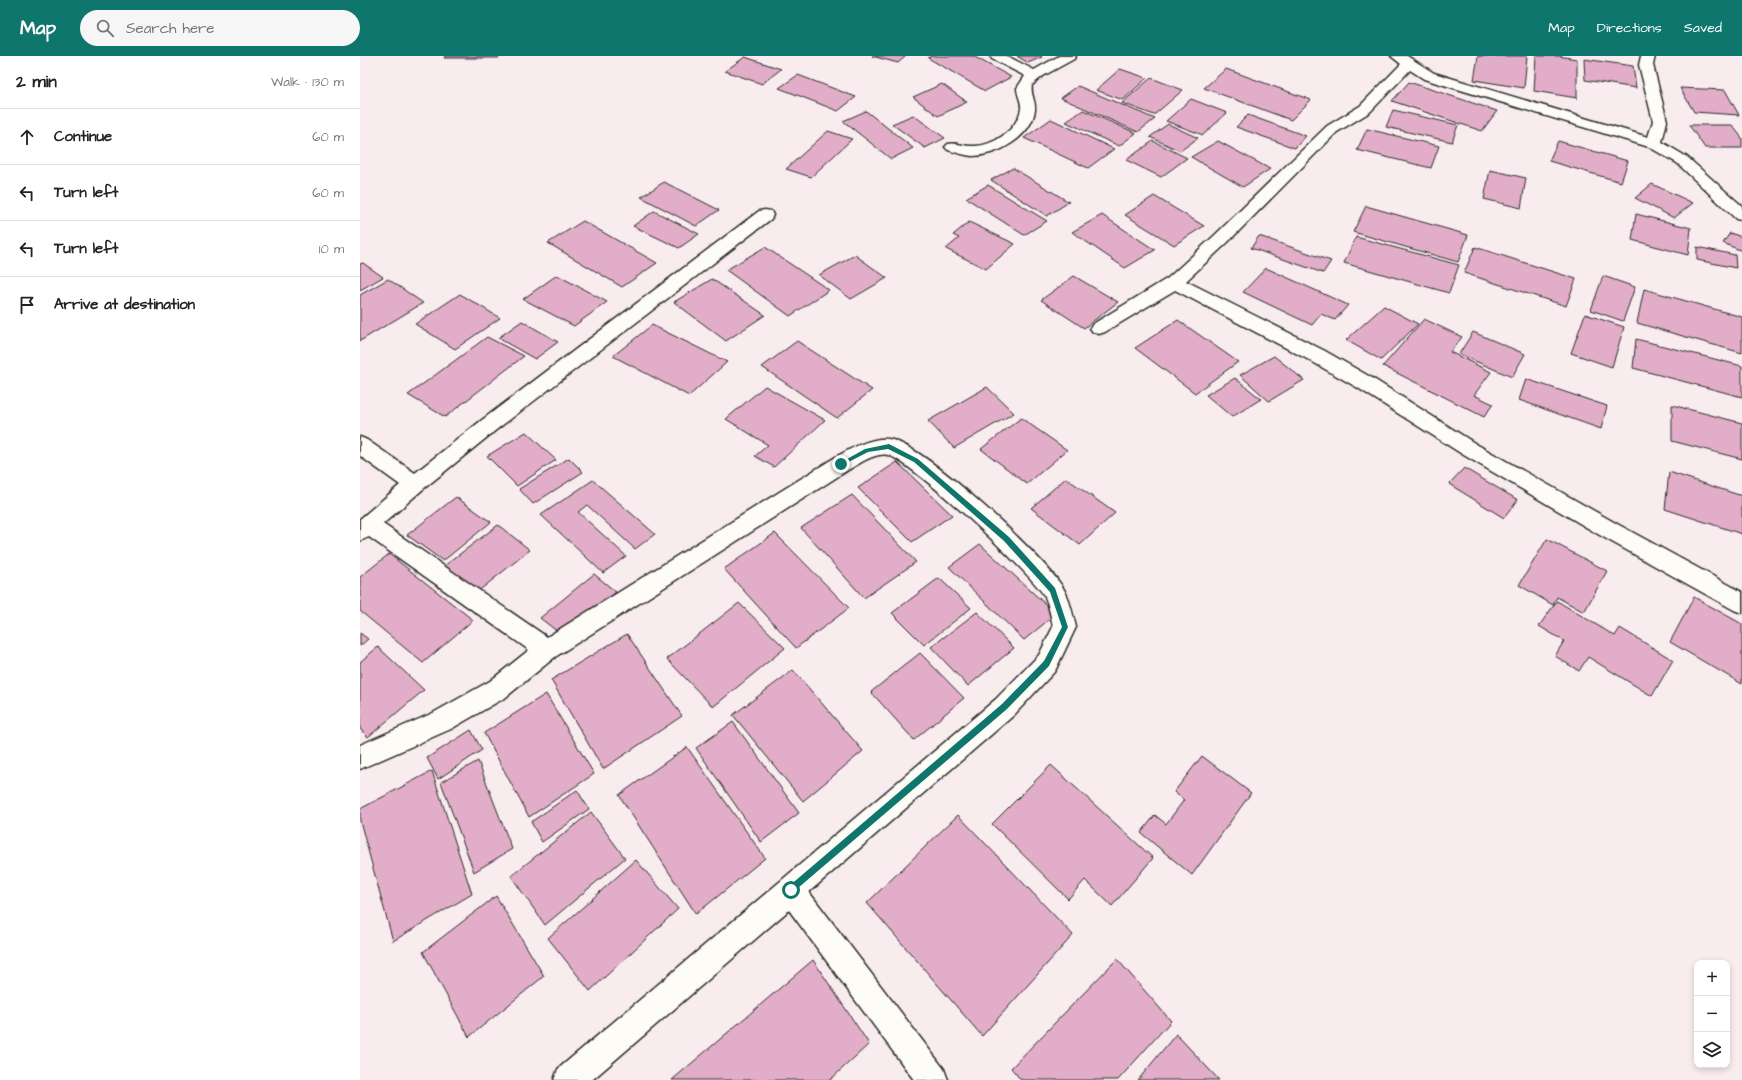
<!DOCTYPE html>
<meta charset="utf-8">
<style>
:root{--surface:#fff;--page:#f6f6f6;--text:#222;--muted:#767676;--line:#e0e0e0;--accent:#0f766e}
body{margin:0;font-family:"Architects Daughter",sans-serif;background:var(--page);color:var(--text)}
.controls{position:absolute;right:12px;bottom:12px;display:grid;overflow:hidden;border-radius:8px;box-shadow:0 2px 6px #0003}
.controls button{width:36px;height:36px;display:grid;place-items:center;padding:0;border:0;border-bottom:1px solid var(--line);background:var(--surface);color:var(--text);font:20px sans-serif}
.stop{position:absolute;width:12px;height:12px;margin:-9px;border:3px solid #0f766e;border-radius:50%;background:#fff}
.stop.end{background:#0f766e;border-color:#fff;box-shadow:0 1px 4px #0008}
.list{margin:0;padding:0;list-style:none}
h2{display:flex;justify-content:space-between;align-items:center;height:52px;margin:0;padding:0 16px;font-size:17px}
h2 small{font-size:13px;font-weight:400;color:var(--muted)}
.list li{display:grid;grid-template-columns:26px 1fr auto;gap:12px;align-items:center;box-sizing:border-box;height:56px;padding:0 16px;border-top:1px solid var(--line)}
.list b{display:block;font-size:15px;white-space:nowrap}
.list em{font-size:13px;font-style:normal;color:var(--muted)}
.icon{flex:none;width:22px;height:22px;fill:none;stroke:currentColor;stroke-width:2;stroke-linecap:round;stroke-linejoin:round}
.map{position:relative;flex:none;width:1382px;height:1024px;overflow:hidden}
header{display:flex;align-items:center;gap:24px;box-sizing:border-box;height:56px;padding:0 20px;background:var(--accent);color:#fff}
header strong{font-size:19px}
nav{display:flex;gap:22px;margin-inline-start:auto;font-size:14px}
.search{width:280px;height:36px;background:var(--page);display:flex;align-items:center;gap:10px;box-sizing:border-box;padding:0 14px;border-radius:22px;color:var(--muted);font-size:15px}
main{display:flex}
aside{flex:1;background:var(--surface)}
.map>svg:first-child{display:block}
</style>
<header>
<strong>Map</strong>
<div class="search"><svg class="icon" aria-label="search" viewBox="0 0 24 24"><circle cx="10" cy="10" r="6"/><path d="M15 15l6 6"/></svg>Search here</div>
<nav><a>Map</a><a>Directions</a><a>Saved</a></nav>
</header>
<main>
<aside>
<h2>2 min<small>Walk · 130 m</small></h2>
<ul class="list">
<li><svg class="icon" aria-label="ahead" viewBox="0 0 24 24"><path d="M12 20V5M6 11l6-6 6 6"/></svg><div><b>Continue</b></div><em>60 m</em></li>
<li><svg class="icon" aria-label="left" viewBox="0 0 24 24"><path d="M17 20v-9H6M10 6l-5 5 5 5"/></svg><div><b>Turn left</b></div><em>60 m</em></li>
<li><svg class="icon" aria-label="left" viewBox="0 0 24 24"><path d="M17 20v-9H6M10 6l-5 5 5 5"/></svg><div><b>Turn left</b></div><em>10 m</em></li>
<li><svg class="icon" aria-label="arrive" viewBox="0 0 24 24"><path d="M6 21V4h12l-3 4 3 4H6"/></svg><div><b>Arrive at destination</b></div></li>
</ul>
</aside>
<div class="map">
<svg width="1382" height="1024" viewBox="0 0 1382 1024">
<rect width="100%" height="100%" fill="#f8ecee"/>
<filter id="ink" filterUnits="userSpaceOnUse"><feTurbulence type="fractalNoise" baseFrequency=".025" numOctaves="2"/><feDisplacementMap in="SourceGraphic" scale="8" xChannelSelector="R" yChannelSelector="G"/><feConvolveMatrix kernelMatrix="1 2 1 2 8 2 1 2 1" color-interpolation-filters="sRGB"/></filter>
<g filter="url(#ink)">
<g fill="#e2adc8" stroke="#2b2b2b">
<path d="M85 0H141L139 2H84Z"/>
<path d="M512 0H546L538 7Z"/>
<path d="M572 0H613L651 21 625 35 568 2Z"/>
<path d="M657 0H681L682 1 668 7Z"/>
<path d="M1118 0H1167L1164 32 1114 24Z"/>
<path d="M1176 0H1198L1217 3V42L1174 35Z"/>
<path d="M385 1 421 13 402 28 365 15Z"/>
<path d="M1224 3 1273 10 1276 32 1225 24Z"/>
<path d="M760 13 787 22 763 44 736 34Z"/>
<path d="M866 13 951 44 931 64 844 32Z"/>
<path d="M438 19 496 41 478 55 419 32Z"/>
<path d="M791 22 823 34 794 59 762 47Z"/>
<path d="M1049 26 1137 55 1122 75 1032 45Z"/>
<path d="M582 28 607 46 578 60 553 41Z"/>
<path d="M718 30 795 63 778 76 701 42Z"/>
<path d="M1320 32 1365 34 1379 59 1334 56Z"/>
<path d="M831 43 867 57 843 79 806 65Z"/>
<path d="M723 54 776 77 759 90 706 66Z"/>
<path d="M1033 54 1098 69 1092 86 1026 71Z"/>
<path d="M506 55 553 92 531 103 483 65Z"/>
<path d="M553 59 585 82 565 92 532 68Z"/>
<path d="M888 59 946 80 935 92 876 71Z"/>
<path d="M691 63 754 93 728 112 664 82Z"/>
<path d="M808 68 838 82 820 95 790 81Z"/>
<path d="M1329 69H1372L1382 82V92H1345Z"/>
<path d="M1007 73 1079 90 1071 112 997 94Z"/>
<path d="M468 75 492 83 451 121 426 113Z"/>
<path d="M793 85 827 102 801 121 766 104Z"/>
<path d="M858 85 910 113 883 131 831 101Z"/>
<path d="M1198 85 1268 105 1261 126 1189 105Z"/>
<path d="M653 112 709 146 687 160 631 124Z"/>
<path d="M1130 114 1166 122 1161 152 1124 143Z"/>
<path d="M304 126 359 154 336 170 281 141Z"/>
<path d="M1292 128 1333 147 1314 162 1275 142Z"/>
<path d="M628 129 687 165 664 179 606 142Z"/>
<path d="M794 140 844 170 814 189 765 159Z"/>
<path d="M1006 150 1108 179 1098 206 993 176Z"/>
<path d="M294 155 339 178 319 192 273 170Z"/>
<path d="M1276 158 1331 172 1328 199 1272 184Z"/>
<path d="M742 159 795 194 765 212 712 176Z"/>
<path d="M223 165 297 207 262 231 188 187Z"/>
<path d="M609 166 655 188 626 213 586 193 599 182 593 179Z"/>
<path d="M1370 177 1382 181V195L1363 187Z"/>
<path d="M899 180 971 205 963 217 891 192Z"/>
<path d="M996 181 1099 209 1089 237 984 207Z"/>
<path d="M405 191 469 234 430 260 366 214Z"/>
<path d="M1115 191 1216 223 1206 250 1104 217Z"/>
<path d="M1337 191 1375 199 1376 212 1337 204Z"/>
<path d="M495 199 527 222 491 243 459 219Z"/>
<path d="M3 207 23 221 0 234V208Z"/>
<path d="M906 212 988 249 975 264 961 258 952 269 883 236Z"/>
<path d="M197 219 247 246 214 270 163 243Z"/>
<path d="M714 220 758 246 724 272 681 244Z"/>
<path d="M1243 220 1275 231 1263 265 1231 254Z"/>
<path d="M28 223 63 247 0 285V239Z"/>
<path d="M352 223 405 259 366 285 314 246Z"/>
<path d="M1284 233 1382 261V297L1277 267Z"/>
<path d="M100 238 140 262 95 293 55 268Z"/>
<path d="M1024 250 1058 268 1021 304 986 284Z"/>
<path d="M1225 258 1264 271 1252 311 1211 297Z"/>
<path d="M1064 263 1102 281 1090 296 1131 316 1114 339 1133 348 1124 361 1023 310Z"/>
<path d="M818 264 878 306 835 337 775 292Z"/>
<path d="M162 265 198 286 175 303 138 282Z"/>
<path d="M292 269 367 306 329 340 253 300Z"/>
<path d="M1113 276 1165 298 1152 321 1099 298Z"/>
<path d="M127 281 164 300 85 361 48 339Z"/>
<path d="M1276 283 1382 310V341L1273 312Z"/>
<path d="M437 285 512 334 477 362 402 311Z"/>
<path d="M914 300 944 324 909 345 880 319Z"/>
<path d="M875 322 901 343 872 361 846 339Z"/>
<path d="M1166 323 1247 350 1241 373 1159 344Z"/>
<path d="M405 330 465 364 414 411 395 400 408 389 366 363Z"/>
<path d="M627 331 654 357 594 392 568 365Z"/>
<path d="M1312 349 1382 367V403L1312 385Z"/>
<path d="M661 362 707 394 667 428 621 393Z"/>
<path d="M166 376 196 404 157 430 127 400Z"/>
<path d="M209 402 223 416 173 448 159 433Z"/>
<path d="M537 406 592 459 552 486 498 432Z"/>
<path d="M1104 412 1158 444 1144 462 1089 428Z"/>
<path d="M1309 416 1382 440V478L1305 453Z"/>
<path d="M706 422 755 457 720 489 671 452Z"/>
<path d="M233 424 295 478 275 493 227 449 218 456 266 500 243 517 181 459Z"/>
<path d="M492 439 556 506 504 542 441 472Z"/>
<path d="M96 441 131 466 83 505 47 479Z"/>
<path d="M138 469 170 494 116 537 84 510Z"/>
<path d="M415 477 489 552 436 592 364 513Z"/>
<path d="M1187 483 1247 515 1224 556 1197 541 1193 549 1159 529Z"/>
<path d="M620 488 696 558 664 584 589 511Z"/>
<path d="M29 498 113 564 63 607 0 555V521Z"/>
<path d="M234 518 256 536 203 580 180 562Z"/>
<path d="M579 522 611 552 564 589 532 557Z"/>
<path d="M1334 541 1382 568V628L1310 586Z"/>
<path d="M1197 545 1255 580 1260 572 1313 604 1292 640 1228 601 1219 615 1195 600 1204 585 1179 570Z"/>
<path d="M379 547 425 592 353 651 307 603Z"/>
<path d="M617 556 654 592 608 630 571 591Z"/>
<path d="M0 577 8 583 0 590Z"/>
<path d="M267 578 322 660 243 713 191 624Z"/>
<path d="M18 591 64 634 8 681 0 673V606Z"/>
<path d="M560 597 604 642 554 684 511 636Z"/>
<path d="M433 614 503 695 443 745 373 659Z"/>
<path d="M186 638 234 718 169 761 124 677Z"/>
<path d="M373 666 439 757 401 786 336 692Z"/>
<path d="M111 674 122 694 78 723 67 702Z"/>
<path d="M327 691 405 802 336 858 259 739Z"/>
<path d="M842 700 891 737 832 819 781 777 795 759 806 768 824 744 814 736Z"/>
<path d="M118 705 152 793 114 816 81 726Z"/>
<path d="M691 709 793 802 752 850 725 824 708 843 632 768Z"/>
<path d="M72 715 112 838 33 885 0 765V753Z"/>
<path d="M217 734 229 753 182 786 171 766Z"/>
<path d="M231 756 265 802 185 869 151 820Z"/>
<path d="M598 759 713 879 622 980 507 847Z"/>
<path d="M276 804 318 853 230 935 188 882Z"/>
<path d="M136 840 184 920 109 981 63 896Z"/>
<path d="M757 903 811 965 758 1024H661L651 1012Z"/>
<path d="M453 904 509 988 470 1024H312Z"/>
<path d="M816 978 859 1024H778Z"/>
</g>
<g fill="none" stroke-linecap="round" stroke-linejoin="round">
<defs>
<g id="minor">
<path d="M630 0H647L674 14 699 0H716L714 3 683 20 672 29C670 38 676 45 675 54 671 81 638 100 612 100 604 99 595 96 588 94L585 91 588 88C596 86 603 90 612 90 633 91 657 74 661 53 662 46 657 39 657 32L665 20 632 3Z"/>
<path d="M1031 0H1047L1074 17 1288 81 1293 65 1279 9 1281 0H1295L1293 9 1307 65 1302 86 1327 101 1382 150V164L1376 163 1317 107 1289 91 1064 23 1050 14 1010 56 977 76 867 187 826 225 965 295 1012 322 1116 388 1259 469 1382 536V557L1374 554 1243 481 1102 398 998 332 951 305 815 234 745 276 739 278 733 276 730 272 733 268 808 222 855 179 967 70 1000 50 1041 8Z"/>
<path d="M405 154 411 155 413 159 411 163 136 374 62 434 23 468 187 581 474 402C489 394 510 381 528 383 562 387 677 495 699 526 709 538 712 556 716 571L695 615 654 659 449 836 584 1013 588 1024H554L429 854 232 1024H194L198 1013 636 643 679 599 693 571C691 561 689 550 685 541 673 518 551 405 528 399 515 396 499 408 488 414L195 601 146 641 91 673 0 713V689L73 657 130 625 169 594 9 481 0 485V463L40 429 0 400V381L7 384 55 417 122 364 399 155Z"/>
</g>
</defs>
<use href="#minor" stroke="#2b2b2b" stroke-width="3"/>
<use href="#minor" fill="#fdfcf7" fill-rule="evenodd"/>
</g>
</g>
<path fill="#0f766e" d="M529 388 558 403 649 481 695 532 708 571 689 610 647 653 431 838 427 834 428 831 642 648 684 605 702 571 690 536 644 485 554 406 528 393 508 396 481 410 478 408 505 393Z"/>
</svg>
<div class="controls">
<button>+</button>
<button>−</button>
<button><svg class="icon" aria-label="layers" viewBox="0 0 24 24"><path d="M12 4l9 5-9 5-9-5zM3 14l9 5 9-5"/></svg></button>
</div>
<div class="stop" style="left:431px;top:834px"></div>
<div class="stop end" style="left:481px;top:408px"></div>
</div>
</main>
